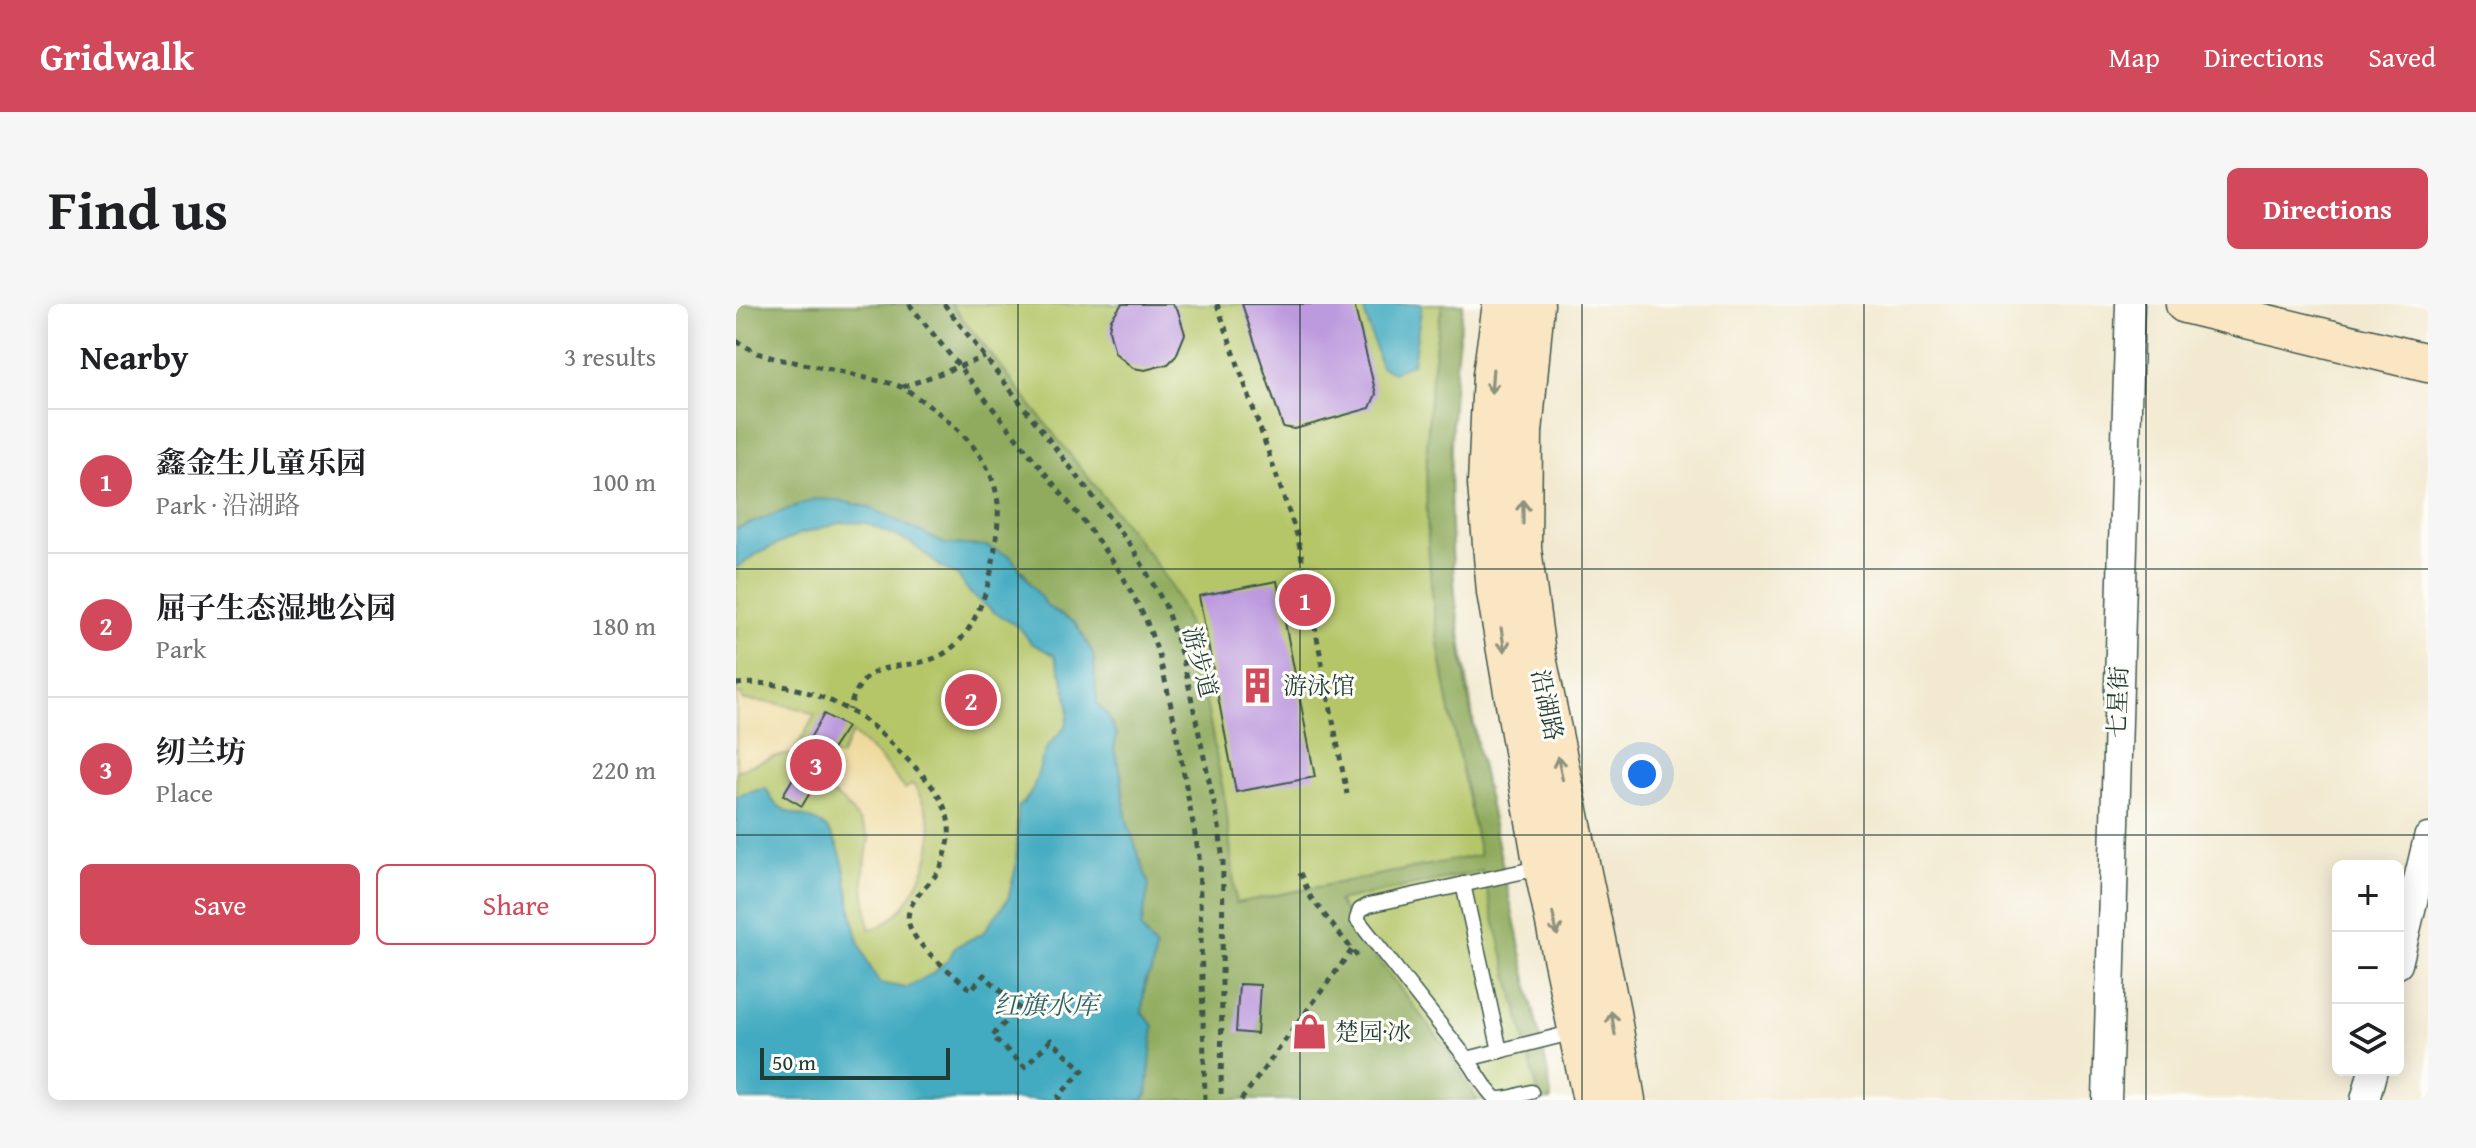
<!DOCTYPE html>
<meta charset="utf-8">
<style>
:root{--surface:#fff;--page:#f6f6f6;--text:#202124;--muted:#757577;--line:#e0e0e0;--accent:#d1495b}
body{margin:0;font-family:"Gentium Book Plus","Noto Serif SC",serif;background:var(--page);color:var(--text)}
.controls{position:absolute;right:24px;bottom:24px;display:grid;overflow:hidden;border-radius:12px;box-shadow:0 4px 20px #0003}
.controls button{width:72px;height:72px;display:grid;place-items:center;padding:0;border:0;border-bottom:2px solid var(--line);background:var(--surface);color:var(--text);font:40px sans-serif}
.scale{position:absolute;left:24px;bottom:20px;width:190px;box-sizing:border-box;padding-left:8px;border:4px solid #1f3d34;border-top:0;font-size:22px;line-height:28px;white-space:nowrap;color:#1f3d34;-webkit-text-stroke:6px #fdfcf7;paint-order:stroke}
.you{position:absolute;left:906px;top:470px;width:28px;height:28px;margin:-20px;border:6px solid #fff;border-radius:50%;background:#1a73e8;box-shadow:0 0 0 12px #1a73e833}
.badge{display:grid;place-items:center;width:52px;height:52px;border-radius:50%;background:var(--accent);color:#fff;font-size:26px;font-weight:700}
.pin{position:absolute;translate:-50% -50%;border:4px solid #fff;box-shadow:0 2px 8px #0006}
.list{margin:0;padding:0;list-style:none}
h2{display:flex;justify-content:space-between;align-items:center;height:104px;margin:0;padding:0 32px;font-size:34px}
h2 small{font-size:26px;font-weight:400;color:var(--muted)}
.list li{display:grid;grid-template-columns:52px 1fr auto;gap:24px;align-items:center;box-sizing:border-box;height:144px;padding:0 32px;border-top:2px solid var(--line)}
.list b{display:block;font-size:30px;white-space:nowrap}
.list p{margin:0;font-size:26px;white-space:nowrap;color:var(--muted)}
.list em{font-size:26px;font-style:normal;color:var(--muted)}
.actions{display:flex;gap:16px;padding:24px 32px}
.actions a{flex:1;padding:18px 0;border:2px solid var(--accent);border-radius:12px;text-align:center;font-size:28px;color:var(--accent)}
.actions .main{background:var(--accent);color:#fff}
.icon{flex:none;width:44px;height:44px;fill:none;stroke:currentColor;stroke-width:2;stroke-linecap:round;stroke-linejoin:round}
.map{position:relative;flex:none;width:1692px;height:796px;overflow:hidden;border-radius:12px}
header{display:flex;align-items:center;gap:48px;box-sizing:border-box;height:112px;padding:0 40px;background:var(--accent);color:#fff}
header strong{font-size:38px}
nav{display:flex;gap:44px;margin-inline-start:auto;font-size:28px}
.intro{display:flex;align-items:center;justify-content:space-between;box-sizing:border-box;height:192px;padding:0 48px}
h1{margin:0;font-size:56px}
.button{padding:20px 36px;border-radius:12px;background:var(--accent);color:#fff;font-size:28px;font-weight:700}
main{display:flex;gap:48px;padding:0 48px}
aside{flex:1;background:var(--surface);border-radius:12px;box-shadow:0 4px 20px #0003}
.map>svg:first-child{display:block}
</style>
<header>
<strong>Gridwalk</strong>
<nav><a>Map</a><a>Directions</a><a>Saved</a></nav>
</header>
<div class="intro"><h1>Find us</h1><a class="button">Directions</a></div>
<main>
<aside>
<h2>Nearby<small>3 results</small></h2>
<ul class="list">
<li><span class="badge">1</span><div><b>鑫金生儿童乐园</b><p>Park · 沿湖路</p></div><em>100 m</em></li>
<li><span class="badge">2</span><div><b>屈子生态湿地公园</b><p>Park</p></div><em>180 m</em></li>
<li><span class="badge">3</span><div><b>纫兰坊</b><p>Place</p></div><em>220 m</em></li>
</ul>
<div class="actions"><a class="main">Save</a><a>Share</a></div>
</aside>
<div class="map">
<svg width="1692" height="796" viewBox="0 0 1692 796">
<rect width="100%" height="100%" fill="#fdfcf7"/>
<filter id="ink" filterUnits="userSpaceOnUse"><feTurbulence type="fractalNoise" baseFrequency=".0125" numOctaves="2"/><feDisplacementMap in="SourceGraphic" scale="16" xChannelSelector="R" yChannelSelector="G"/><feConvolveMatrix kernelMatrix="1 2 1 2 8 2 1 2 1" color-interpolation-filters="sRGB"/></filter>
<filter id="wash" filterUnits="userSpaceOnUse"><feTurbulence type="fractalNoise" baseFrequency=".006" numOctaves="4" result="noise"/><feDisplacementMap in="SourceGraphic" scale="32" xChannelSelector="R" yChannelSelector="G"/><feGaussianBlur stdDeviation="1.8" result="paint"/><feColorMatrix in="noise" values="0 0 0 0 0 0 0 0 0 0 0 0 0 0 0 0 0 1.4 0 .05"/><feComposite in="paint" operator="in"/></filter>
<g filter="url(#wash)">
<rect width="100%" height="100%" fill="#f2e9d0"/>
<path fill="#b5c669" stroke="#6a824e" stroke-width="2" d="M0 0H727L719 59 713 153V227L719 294 741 441 815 796H0Z"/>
<path fill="#90ab5d" stroke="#587448" stroke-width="2" d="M0 0H215L415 253 435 282 448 309 464 367 490 502 500 599 744 551C728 473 709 395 699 316 686 212 688 103 706 0H727C706 153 711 294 742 446 760 529 778 612 795 695 802 728 813 762 815 796H804L746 567 602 597 623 632 711 745 741 796H406L411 790 412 714 406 709C407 686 412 667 420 645L405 624 413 581 390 514 385 470 378 446 381 431 371 411 361 400 357 349 339 319 312 303 300 289 288 268 250 242 209 240 79 195 0 225Z"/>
<g fill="#eeda9e" stroke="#868c69" stroke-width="2">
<path d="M6 390V396C32 398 56 400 79 411L57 450 37 453 0 467V391Z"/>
<path d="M116 429 143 453 169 485 177 480C187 497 195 512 195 532 196 562 165 623 133 625L127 573 133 534C125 518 107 491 88 487L86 474 98 451 104 453Z"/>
</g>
<g fill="#42abc1" stroke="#30747a" stroke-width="2">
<path d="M626 0H686L677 59 658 68 645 63Z"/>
<path d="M78 195 101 196 133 203 209 240 250 242 274 252 312 303 339 319 357 349 361 400 371 411 381 431 378 446 385 470 390 514 413 581 405 624 420 645 415 669 409 676 406 709 418 722 411 790 406 796H0V492L30 484C33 489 35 497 40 500 58 516 84 509 97 533 108 552 109 570 113 592 118 623 125 652 144 679L170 684 197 669 213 655 219 643 247 629 272 595 280 563 282 503C300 490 301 467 309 448 314 436 323 432 328 424 340 405 325 369 318 351L295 339 284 324 258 308 234 289 222 272 205 263 174 238 130 219 107 218 64 230 23 249 0 264V225Z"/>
</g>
<g id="blocks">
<g fill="#bd9ade">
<path d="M386 0H436L442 7 449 30 440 52 432 60 409 66 397 64 379 49 373 26 375 15Z"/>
<path d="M506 0H618L640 90 634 104 559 125 547 123Z"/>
<path d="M541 277 579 473 500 488 463 292Z"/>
<path d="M88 410 111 423 75 477 80 479 66 502 47 491 60 469 68 473 83 448 70 441Z"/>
<path d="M503 680 524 681 521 730 500 728Z"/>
<path d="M573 711 588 722 572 745 557 734Z"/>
</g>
</g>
</g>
<g filter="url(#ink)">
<use href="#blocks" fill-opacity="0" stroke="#3f574b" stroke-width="2"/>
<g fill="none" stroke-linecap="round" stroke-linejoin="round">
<defs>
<g id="lane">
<path d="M807 563 633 601 624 606 621 615 731 755 839 728"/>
<path d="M727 580 764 747"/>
<path d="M731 755C738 763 754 794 762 795 772 796 785 790 795 788"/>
</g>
<g id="street">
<path d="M1662 660 1692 534"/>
<path d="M1371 796 1394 0"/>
<path d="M1629 796 1637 766"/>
</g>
<g id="secondary">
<path d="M766 0 756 71 751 180 760 288 805 552 856 796"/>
<path d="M799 0 787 128 786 245 800 349 874 703 890 796"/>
<path d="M1449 0 1692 59"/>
</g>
</defs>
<use href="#lane" stroke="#3f574b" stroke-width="17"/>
<use href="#street" stroke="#3f574b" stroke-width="31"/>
<use href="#secondary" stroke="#3f574b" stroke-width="41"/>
<g stroke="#3f574b" stroke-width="5" stroke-dasharray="6 6" stroke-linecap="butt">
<path d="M173 0 349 219 385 269 410 316 423 351 436 406 463 552 469 796"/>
<path d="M208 0 396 243 429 301 447 355 483 523 487 558 485 796"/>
<path d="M481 0 562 234 611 490"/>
<path d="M0 37 21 49 41 55C71 60 100 67 130 74 141 77 155 78 165 83 172 86 179 92 185 96 220 120 258 155 262 200 263 214 261 229 259 243 256 274 243 320 218 342 180 377 131 340 113 406"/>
<path d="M167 83 249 53"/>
<path d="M0 380C45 375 96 392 132 419 146 429 159 444 172 456 194 478 216 501 213 534 212 543 208 555 205 563 196 581 167 597 173 620 179 643 217 669 235 686L248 671 283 704 256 732 289 763 315 736 347 766 322 793 325 796"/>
<path d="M564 569 575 594 622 653"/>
<path d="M505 796 618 643"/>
</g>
<use href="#lane" stroke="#fff" stroke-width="14"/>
<use href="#street" stroke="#fff" stroke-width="28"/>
<use href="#secondary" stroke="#fbe6c4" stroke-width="38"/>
</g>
<defs><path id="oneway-shaft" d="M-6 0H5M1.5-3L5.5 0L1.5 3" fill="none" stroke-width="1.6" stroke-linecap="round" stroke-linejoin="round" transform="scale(2)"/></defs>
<g stroke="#8d927c">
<use href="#oneway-shaft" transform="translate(756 77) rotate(94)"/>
<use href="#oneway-shaft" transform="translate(787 208) rotate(-90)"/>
<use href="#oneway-shaft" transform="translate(767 336) rotate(81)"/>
<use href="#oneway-shaft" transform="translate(824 464) rotate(-102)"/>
<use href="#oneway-shaft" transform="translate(819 620) rotate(78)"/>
<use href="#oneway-shaft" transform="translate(877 719) rotate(-100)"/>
</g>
</g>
<path fill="none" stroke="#1f3d34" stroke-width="2" stroke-opacity="0.55" d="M282 0V796M564 0V796M846 0V796M1128 0V796M1410 0V796M0 265H1692M0 531H1692"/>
<defs>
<symbol id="building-bare" viewBox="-9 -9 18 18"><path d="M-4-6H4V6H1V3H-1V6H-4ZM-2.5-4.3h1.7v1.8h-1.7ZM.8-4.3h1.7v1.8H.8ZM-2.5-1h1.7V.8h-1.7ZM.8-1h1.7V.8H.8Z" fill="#d1495b" stroke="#fdfcf7" stroke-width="2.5" paint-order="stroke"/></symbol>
<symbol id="shop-bare" viewBox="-9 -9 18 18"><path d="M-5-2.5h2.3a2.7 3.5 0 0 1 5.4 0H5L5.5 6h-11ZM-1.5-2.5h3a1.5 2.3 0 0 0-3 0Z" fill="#d1495b" stroke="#fdfcf7" stroke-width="2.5" paint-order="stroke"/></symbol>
</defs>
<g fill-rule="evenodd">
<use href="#building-bare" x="496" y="356" width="51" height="51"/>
<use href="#shop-bare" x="548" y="702" width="51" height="51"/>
</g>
<g text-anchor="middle" stroke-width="6" stroke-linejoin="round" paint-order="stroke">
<g font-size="24" fill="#1f3d34" stroke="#fdfcf7">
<text transform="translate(464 358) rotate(75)" y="8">游步道</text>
<text transform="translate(1382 398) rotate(-88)" y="8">七星街</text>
<text transform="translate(811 401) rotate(78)" y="8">沿湖路</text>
</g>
<g font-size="24" fill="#1f3d34" stroke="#fdfcf7" text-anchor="start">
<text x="547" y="390">游泳馆</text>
<text x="599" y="736">楚园·冰</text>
</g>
<g font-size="26" font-style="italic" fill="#2b6465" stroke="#fdfcf7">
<text x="310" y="710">红旗水库</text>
</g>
</g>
</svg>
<div class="controls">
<button>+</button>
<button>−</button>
<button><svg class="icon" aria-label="layers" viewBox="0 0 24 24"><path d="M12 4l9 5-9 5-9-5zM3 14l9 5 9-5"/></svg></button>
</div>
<div class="scale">50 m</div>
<div class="you"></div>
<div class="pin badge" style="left:569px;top:296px">1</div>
<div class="pin badge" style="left:235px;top:396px">2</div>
<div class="pin badge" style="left:80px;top:461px">3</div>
</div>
</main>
